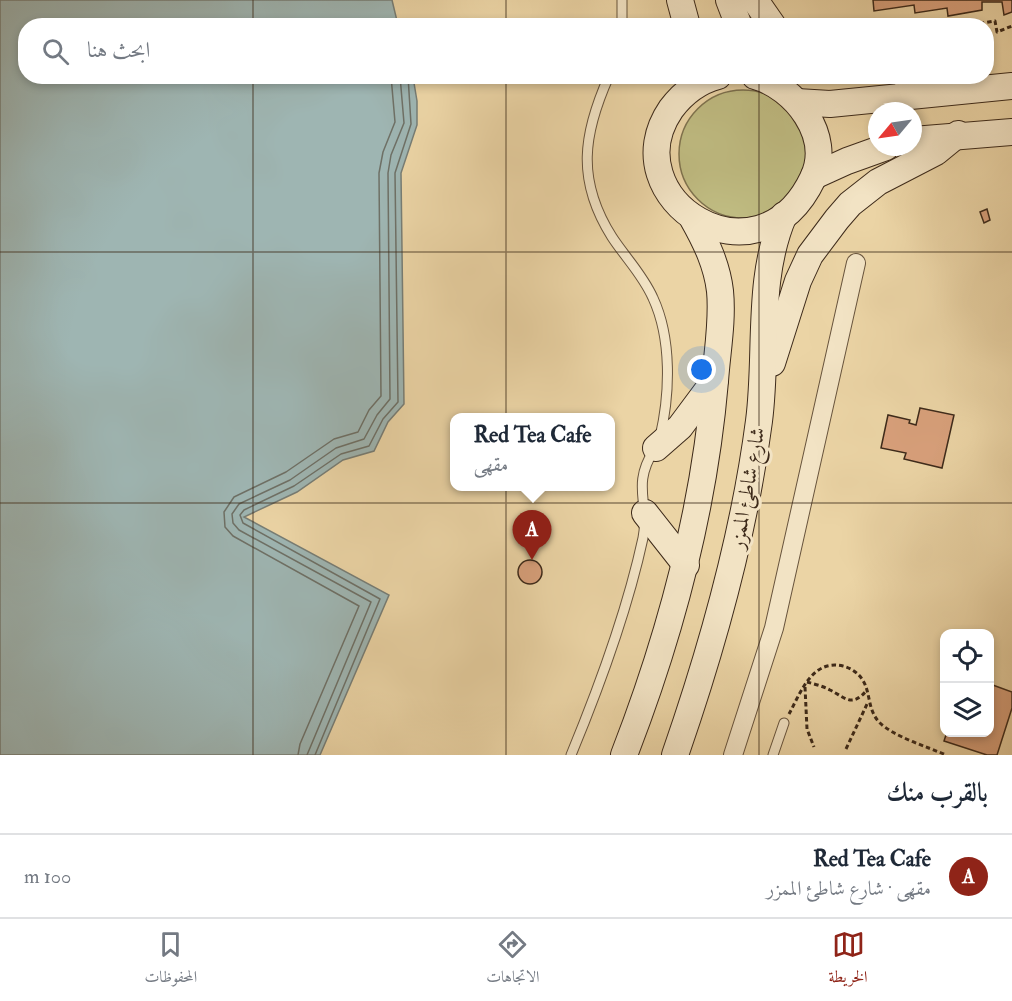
<!DOCTYPE html>
<html lang="ar">
<meta charset="utf-8">
<style>
:root{--surface:#fff;--page:#f6f6f7;--text:#1f2937;--muted:#747a83;--line:#e0e1e3;--accent:#8f2418}
body{margin:0;font-family:"IM FELL Double Pica",Amiri,serif;background:var(--page);color:var(--text);direction:rtl}
.controls{position:absolute;right:18px;bottom:18px;display:grid;overflow:hidden;border-radius:12px;box-shadow:0 3px 9px #0003}
.controls button{width:54px;height:54px;display:grid;place-items:center;padding:0;border:0;border-bottom:2px solid var(--line);background:var(--surface);color:var(--text);font:30px sans-serif}
.compass{position:absolute;left:868px;top:102px;width:54px;height:54px;border-radius:50%;background:var(--surface);box-shadow:0 3px 9px #0003;rotate:241deg}
.you{position:absolute;left:702px;top:370px;width:21px;height:21px;margin:-15px;border:4px solid #fff;border-radius:50%;background:#1a73e8;box-shadow:0 0 0 9px #1a73e833}
.badge{display:grid;place-items:center;width:39px;height:39px;border-radius:50%;background:var(--accent);color:#fff;font-size:20px;font-weight:700}
.pin{position:absolute;translate:-50% -50px;filter:drop-shadow(0 2px 3px #0008)}
.pin::after{content:'';position:absolute;top:32px;width:21px;height:18px;background:inherit;clip-path:polygon(0 0,100% 0,50% 100%)}
.popup{position:absolute;left:450px;top:413px;width:165px;height:78px;box-sizing:border-box;display:grid;place-content:center;border-radius:12px;background:var(--surface);filter:drop-shadow(0 2px 4px #0005);font-size:20px;white-space:nowrap;color:var(--muted)}
.popup b{font-size:22px;color:var(--text)}
.popup::after{content:'';position:absolute;left:50%;top:100%;margin-left:-12px;border:12px solid transparent;border-top-color:var(--surface)}
.list{margin:0;padding:0;list-style:none}
h2{display:flex;justify-content:space-between;align-items:center;height:78px;margin:0;padding:0 24px;font-size:26px}
h2 small{font-size:20px;font-weight:400;color:var(--muted)}
.list li{display:grid;grid-template-columns:39px 1fr auto;gap:18px;align-items:center;box-sizing:border-box;height:84px;padding:0 24px;border-top:2px solid var(--line)}
.list b{display:block;font-size:22px;white-space:nowrap}
.list p{margin:0;font-size:20px;white-space:nowrap;color:var(--muted)}
.list em{font-size:20px;font-style:normal;color:var(--muted)}
.icon{flex:none;width:33px;height:33px;fill:none;stroke:currentColor;stroke-width:2;stroke-linecap:round;stroke-linejoin:round}
.map{position:relative;flex:none;width:1012px;height:755px;overflow:hidden;direction:ltr}
.search{position:absolute;background:var(--surface);box-shadow:0 3px 9px #0003;left:18px;right:18px;top:18px;height:66px;display:flex;align-items:center;gap:15px;box-sizing:border-box;padding:0 21px;border-radius:24px;color:var(--muted);font-size:22px}
.sheet{height:162px;background:var(--surface)}
nav{display:flex;justify-content:space-around;align-items:center;box-sizing:border-box;height:84px;border-top:2px solid var(--line);background:var(--surface);font-size:16px;color:var(--muted)}
nav a{display:grid;justify-items:center;gap:3px}
nav .on{color:var(--accent)}
.map>svg:first-child{display:block}
</style>
<div class="map">
<svg width="1012" height="755" viewBox="0 0 1012 755">
<rect width="100%" height="100%" fill="#ebd4a5"/>
<filter id="stains"><feTurbulence type="fractalNoise" baseFrequency=".00333" numOctaves="4"/><feColorMatrix values="0 0 0 0 .2 0 0 0 0 .09 0 0 0 0 .02 0 0 0 .5 -.17"/></filter>
<radialGradient id="worn" r=".72"><stop offset=".6" stop-color="#630" stop-opacity="0"/><stop offset="1" stop-color="#630" stop-opacity=".3"/></radialGradient>
<circle fill="#bfbb81" stroke="#7e724e" stroke-width="1.5" cx="743" cy="154" r="64"/>
<path fill="#9eb5b2" stroke="#777d75" stroke-width="1.5" d="M0 0H392L398 25 26 26V76L413 77 417 101V125L401 173 404 404 388 422 374 451 343 460 297 492 244 517 389 595 320 755H0Z"/>
<g fill="none" stroke-linecap="round" stroke-linejoin="round">
<g stroke="#6e7066" stroke-width="1.5">
<path d="M298 755 300 744 359 606 233 536 225 527 224 512 234 497 286 472 334 439 358 432 369 410 381 396 379 173 383 152 395 122 391 76"/>
<path d="M307 755 371 602 239 530 233 523 232 514 239 504 290 480 336 448 364 439 377 415 390 399 388 173 391 155 404 123 400 76"/>
<path d="M315 755 380 599 243 523 240 515 244 510 294 486 341 454 369 446 383 419 398 402 395 173 411 124 408 76"/>
</g>
</g>
<g fill="#d8a07b" stroke="#3d2a1a" stroke-width="1.5">
<path d="M873 0H1012V12L1004 15 1002 2H982V10L948 16 947 8 915 13 914 5 874 11Z"/>
<path d="M987 209 990 220 984 223 980 212Z"/>
<path d="M920 408 954 415 942 468 904 459 906 453 881 448 888 415 910 420 909 423 916 425Z"/>
<circle cx="530" cy="572" r="12"/>
<path d="M990 684 1012 692V708L997 755H987L944 741 947 732H990Z"/>
</g>
<g fill="none" stroke-linecap="round" stroke-linejoin="round">
<defs>
<g id="lane">
<path d="M622 0V26"/>
<path d="M609 76C583 134 576 180 612 237 625 257 643 275 653 298 672 339 670 394 660 437"/>
<path d="M571 755C600 685 627 612 643 538 650 503 631 486 654 450"/>
<path d="M773 755 784 723"/>
</g>
<path id="street" d="M733 755 774 628 856 263"/>
<g id="secondary">
<path d="M680 0 687 26"/>
<path d="M729 0 739 26"/>
<path d="M755 0 773 26"/>
<path d="M718 76C699 81 683 93 671 109 610 198 758 294 813 178 833 136 795 87 755 76"/>
<path d="M905 76 947 84"/>
<path d="M797 102 830 104 1012 86"/>
<path d="M913 140 1012 132"/>
<path d="M814 176 847 161 886 147"/>
<path d="M772 363 798 281 810 255 837 219 850 204 878 182 936 152 958 134"/>
<path d="M656 448 680 427 715 380"/>
<path d="M645 513 686 565"/>
<path d="M624 755C671 634 704 511 715 381 717 352 723 321 720 291 717 265 706 242 693 219"/>
<path d="M675 755C713 646 744 536 759 421 768 353 756 279 784 215"/>
</g>
</defs>
<use href="#lane" stroke="#68543d" stroke-width="11"/>
<use href="#street" stroke="#68543d" stroke-width="20"/>
<use href="#secondary" stroke="#3d2a1a" stroke-width="28"/>
<g stroke="#3d2a1a" stroke-width="3" stroke-dasharray="4.5 3" stroke-linecap="butt">
<path d="M877 23 937 21 938 26"/>
<path d="M965 26 995 21 997 32 1012 26"/>
<path d="M807 682C814 684 823 686 830 690 846 698 852 708 867 690"/>
<path d="M805 687 807 729 814 747"/>
<path d="M789 714C801 692 812 659 843 666 851 668 858 673 862 679 871 692 867 709 879 722 892 736 928 747 946 755"/>
<path d="M846 749 868 702"/>
</g>
<use href="#lane" stroke="#f2e3c4" stroke-width="9"/>
<use href="#street" stroke="#f2e3c4" stroke-width="18"/>
<use href="#secondary" stroke="#f2e3c4" stroke-width="26"/>
</g>
<path fill="none" stroke="#3d2a1a" stroke-width="1.5" stroke-opacity="0.55" d="M253 0V26M506 0V26M759 0V26M253 76V755M506 76V755M759 76V755M0 252H1012M0 503H1012"/>
<g text-anchor="middle" stroke-width="6" stroke-linejoin="round" paint-order="stroke">
<g font-size="21" fill="#3d2a1a" stroke="#f2e3c4">
<text transform="translate(747 488) rotate(-80)" y="7">شارع شاطئ الممزر</text>
</g>
</g>
<rect width="100%" height="100%" filter="url(#stains)"/>
<rect width="100%" height="100%" fill="url(#worn)"/>
</svg>
<div class="controls">
<button><svg class="icon" aria-label="locate" viewBox="0 0 24 24"><circle cx="12" cy="12" r="6"/><path d="M12 2v4M12 18v4M2 12h4M18 12h4"/></svg></button>
<button><svg class="icon" aria-label="layers" viewBox="0 0 24 24"><path d="M12 4l9 5-9 5-9-5zM3 14l9 5 9-5"/></svg></button>
</div>
<svg class="compass" viewBox="-18 -18 36 36"><path d="M0-13l5 13h-10z" fill="#e53935"/><path d="M0 13l5-13h-10z" fill="#747a83"/></svg>
<div class="you"></div>
<div class="pin badge" style="left:532px;top:560px">A</div>
<div class="popup"><b>Red Tea Cafe</b>مقهى</div>
<div class="search"><svg class="icon" aria-label="search" viewBox="0 0 24 24"><circle cx="10" cy="10" r="6"/><path d="M15 15l6 6"/></svg>ابحث هنا</div>
</div>
<section class="sheet">
<h2>بالقرب منك<small></small></h2>
<ul class="list">
<li><span class="badge">A</span><div><b>Red Tea Cafe</b><p>مقهى · شارع شاطئ الممزر</p></div><em>100 m</em></li>
</ul>
</section>
<nav>
<a class="on"><svg class="icon" aria-label="map" viewBox="0 0 24 24"><path d="M3 6l6-2 6 2 6-2v14l-6 2-6-2-6 2zM9 4v14M15 6v14"/></svg>الخريطة</a>
<a><svg class="icon" aria-label="directions" viewBox="0 0 24 24"><path d="M12 3l9 9-9 9-9-9zM9 14v-3h6M13 9l2 2-2 2"/></svg>الاتجاهات</a>
<a><svg class="icon" aria-label="saved" viewBox="0 0 24 24"><path d="M7 4h10v16l-5-4-5 4z"/></svg>المحفوظات</a>
</nav>
